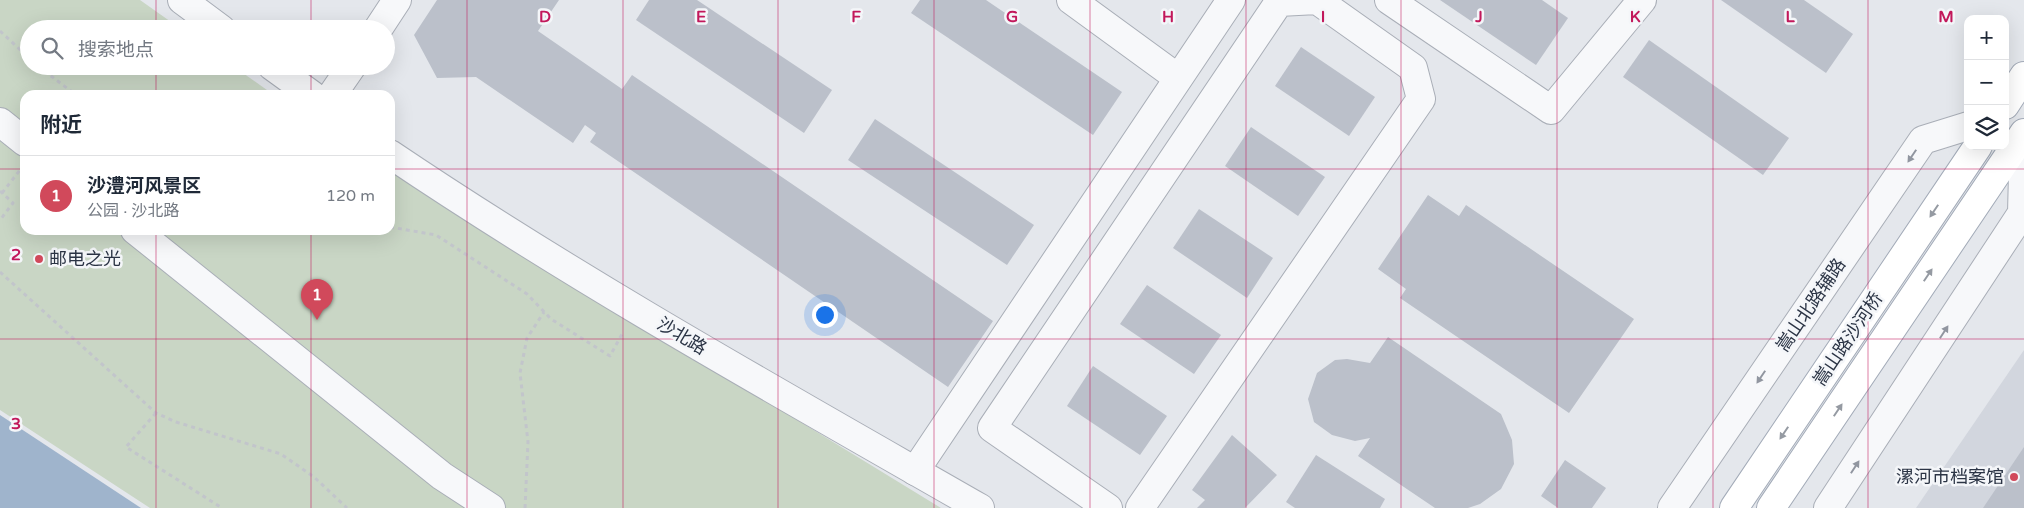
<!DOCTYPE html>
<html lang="zh">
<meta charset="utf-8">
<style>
:root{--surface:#fff;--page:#f2f2f3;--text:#1f2937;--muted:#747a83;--line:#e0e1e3;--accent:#d1495b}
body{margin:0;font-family:"Varela Round","Noto Sans SC",sans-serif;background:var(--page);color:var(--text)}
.controls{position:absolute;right:15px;top:15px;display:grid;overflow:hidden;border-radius:10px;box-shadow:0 5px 20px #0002}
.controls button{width:45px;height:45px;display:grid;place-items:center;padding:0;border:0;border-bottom:1px solid var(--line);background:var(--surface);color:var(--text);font:25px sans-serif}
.you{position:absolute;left:824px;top:314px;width:18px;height:18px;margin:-12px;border:4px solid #fff;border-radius:50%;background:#1a73e8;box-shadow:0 0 0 8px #1a73e833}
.badge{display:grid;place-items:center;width:32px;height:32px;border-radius:50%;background:var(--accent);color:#fff;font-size:16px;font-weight:700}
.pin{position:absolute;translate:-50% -41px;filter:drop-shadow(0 1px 2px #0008)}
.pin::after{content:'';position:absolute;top:26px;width:18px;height:15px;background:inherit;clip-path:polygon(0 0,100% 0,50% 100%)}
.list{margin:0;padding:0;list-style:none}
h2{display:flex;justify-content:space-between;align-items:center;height:65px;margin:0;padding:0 20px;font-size:21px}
h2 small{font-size:16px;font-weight:400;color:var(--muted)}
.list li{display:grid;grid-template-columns:32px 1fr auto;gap:15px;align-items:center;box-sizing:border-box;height:80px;padding:0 20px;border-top:1px solid var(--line)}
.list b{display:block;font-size:19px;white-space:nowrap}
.list p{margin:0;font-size:16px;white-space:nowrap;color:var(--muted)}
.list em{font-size:16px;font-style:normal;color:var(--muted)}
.icon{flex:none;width:28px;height:28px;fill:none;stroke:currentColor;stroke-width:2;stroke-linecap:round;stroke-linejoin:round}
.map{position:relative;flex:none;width:2024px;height:508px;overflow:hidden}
.search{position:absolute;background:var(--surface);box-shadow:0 5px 20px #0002;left:20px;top:20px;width:375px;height:55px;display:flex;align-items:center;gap:12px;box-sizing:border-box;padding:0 18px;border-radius:28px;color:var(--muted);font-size:19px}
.panel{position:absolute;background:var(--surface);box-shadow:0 5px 20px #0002;left:20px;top:90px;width:375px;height:145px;border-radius:15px}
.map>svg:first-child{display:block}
</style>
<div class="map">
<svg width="2024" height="508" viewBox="0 0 2024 508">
<rect width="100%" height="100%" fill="#e4e7ec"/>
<path fill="#d2d6de" d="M2024 350V508H1916Z"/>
<path fill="#c9d6c5" d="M0 0H140L181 29H29V66H233L274 95H25V230H390V171L941 508H150L0 410Z"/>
<path fill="#9fb4cc" d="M0 415 141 508H0Z"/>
<g fill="#bbc0ca">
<path d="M437 0H559L538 31 622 89 632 75 993 321 948 387 590 142 596 133 585 125 573 143 476 77 437 78 414 35Z"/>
<path d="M649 0H697L832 90 804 133 636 20Z"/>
<path d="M920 0H986L1122 92 1093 135 911 13Z"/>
<path d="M1440 0H1542L1568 18 1536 65Z"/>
<path d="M1721 0H1804L1853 34 1826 73Z"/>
<path d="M1649 40 1789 138 1763 175 1623 77Z"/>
<path d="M1301 47 1375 97 1349 136 1275 86Z"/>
<path d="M875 119 1034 225 1007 265 848 160Z"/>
<path d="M1251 127 1325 177 1298 216 1225 166Z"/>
<path d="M1428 195 1459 216 1466 205 1634 319 1569 413 1400 298 1406 289 1378 269Z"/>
<path d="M1199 209 1273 258 1247 298 1173 248Z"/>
<path d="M1147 285 1221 335 1194 374 1120 324Z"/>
<path d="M1388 337 1501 414 1512 440 1514 464 1501 489 1480 504 1468 508H1435L1358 456 1370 438 1355 441 1332 435 1314 422 1308 399 1317 373 1335 360 1347 359 1370 363Z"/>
<path d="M1093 366 1167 416 1140 455 1067 406Z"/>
<path d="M1232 435 1277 475 1245 508H1197L1205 500 1192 490Z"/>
<path d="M2024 447V508H1983Z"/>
<path d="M1316 455 1385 499 1380 508H1295L1286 502Z"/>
<path d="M1565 460 1606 488 1592 508H1558L1541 496Z"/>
</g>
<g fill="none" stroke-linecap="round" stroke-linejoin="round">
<defs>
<g id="minor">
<path d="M182 0 221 29"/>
<path d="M1071 0 1178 78"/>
<path d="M1389 0 1551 110 1642 0"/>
<path d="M378 29 397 0"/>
<path d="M272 66 312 95"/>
<path d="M332 95 352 66"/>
<path d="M0 122 25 142"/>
<path d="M390 154C580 282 781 394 980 508"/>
<path d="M135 230 442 476 491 508"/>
<path d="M915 471 1231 0"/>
<path d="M1108 508 992 428 1279 2 1317 0 1413 68 1421 99 1140 508"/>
<path d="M1672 508 1923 140 1968 126"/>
<path d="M1828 508 2022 213 2024 134"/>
</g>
<g id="major">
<path d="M2005 105 2024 76"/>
<path d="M1734 508 1978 146"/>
<path d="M1771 508 2024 133"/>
</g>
</defs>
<use href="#minor" stroke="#a9aeb7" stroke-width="30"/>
<use href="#major" stroke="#a3abb8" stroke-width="30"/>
<g stroke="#c2c5cb" stroke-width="3" stroke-dasharray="4 4" stroke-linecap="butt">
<path d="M0 31 29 58"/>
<path d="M38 66 76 95"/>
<path d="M0 191 13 203 0 220"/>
<path d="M2 193 20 170"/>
<path d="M390 227 436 235 527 294 551 319 610 356 622 334"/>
<path d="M0 272 156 413 176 422 281 454 314 477 347 508"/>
<path d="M156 413 126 447 222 508"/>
<path d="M525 508 528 442 520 373 527 338 544 312"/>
</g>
<use href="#minor" stroke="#f7f8fa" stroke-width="28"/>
<use href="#major" stroke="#fff" stroke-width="28"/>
</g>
<defs><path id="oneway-solid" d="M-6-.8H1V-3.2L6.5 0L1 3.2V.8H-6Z" transform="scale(1.25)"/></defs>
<g fill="#9196a0">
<use href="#oneway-solid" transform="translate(1912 156) rotate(124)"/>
<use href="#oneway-solid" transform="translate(1944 332) rotate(-57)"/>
<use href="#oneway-solid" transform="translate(1761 377) rotate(124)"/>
<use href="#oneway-solid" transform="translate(1855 467) rotate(-57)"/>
</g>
<g fill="#959aa2">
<use href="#oneway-solid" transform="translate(1934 211) rotate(124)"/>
<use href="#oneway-solid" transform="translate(1928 275) rotate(-56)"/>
<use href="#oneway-solid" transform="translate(1838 410) rotate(-56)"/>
<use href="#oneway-solid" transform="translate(1784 433) rotate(124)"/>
</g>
<path fill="none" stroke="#c2185b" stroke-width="1" stroke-opacity="0.55" d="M156 0V29M311 0V29M467 0V508M623 0V508M778 0V508M934 0V508M1090 0V508M1246 0V508M1401 0V508M1557 0V508M1713 0V508M1868 0V508M156 66V95M311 66V95M0 169H25M390 169H2024M156 230V508M311 230V508M0 339H2024"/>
<g fill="#d1495b" stroke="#f4f6f9" stroke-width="2">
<circle cx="39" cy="259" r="5"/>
<circle cx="2014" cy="477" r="5"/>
</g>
<g text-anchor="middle" stroke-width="5" stroke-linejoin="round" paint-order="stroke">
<g font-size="18" fill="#2b3445" stroke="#f4f6f9" text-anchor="start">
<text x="49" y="265">邮电之光</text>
<text x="2004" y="483" text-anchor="end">漯河市档案馆</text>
</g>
<g font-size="18" fill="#2b3445" stroke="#f4f6f9">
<text transform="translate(1811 305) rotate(-56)" y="6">嵩山北路辅路</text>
<text transform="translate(682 336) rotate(31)" y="6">沙北路</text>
<text transform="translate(1848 339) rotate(-56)" y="6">嵩山路沙河桥</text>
</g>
</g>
<g font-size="16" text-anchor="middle" font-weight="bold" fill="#c2185b" stroke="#f4f6f9" stroke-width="5" stroke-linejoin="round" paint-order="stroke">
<text x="545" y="22">D</text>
<text x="701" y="22">E</text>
<text x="856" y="22">F</text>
<text x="1012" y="22">G</text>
<text x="1168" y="22">H</text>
<text x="1323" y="22">I</text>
<text x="1479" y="22">J</text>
<text x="1635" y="22">K</text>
<text x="1790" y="22">L</text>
<text x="1946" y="22">M</text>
<text x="16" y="260">2</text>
<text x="16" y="429">3</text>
</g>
</svg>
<div class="controls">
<button>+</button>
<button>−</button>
<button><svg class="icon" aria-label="layers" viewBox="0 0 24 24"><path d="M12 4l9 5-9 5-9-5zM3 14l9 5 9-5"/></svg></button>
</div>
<div class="you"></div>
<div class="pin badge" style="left:317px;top:320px">1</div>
<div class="search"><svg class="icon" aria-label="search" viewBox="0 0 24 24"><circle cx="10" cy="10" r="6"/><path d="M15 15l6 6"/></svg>搜索地点</div>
<section class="panel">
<h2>附近<small></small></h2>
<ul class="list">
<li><span class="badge">1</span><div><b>沙澧河风景区</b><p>公园 · 沙北路</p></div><em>120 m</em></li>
</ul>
</section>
</div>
